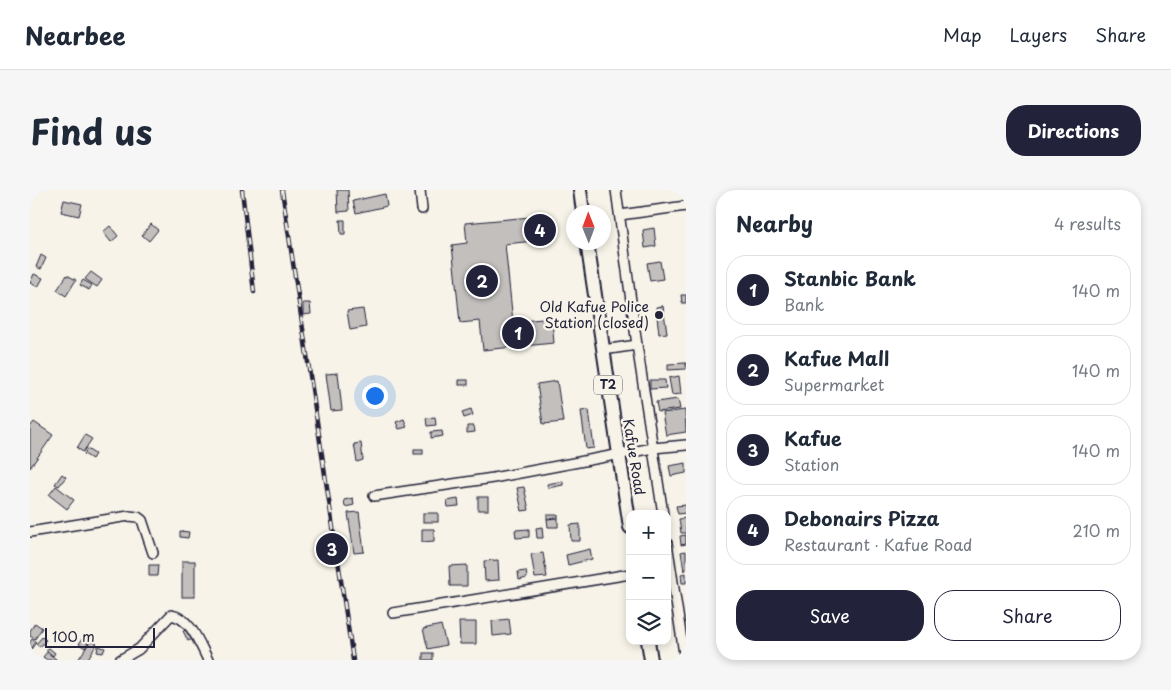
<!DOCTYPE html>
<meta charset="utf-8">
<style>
:root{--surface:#fff;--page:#f6f6f7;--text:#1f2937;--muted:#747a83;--line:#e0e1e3;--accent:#22223b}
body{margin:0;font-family:"Playpen Sans",sans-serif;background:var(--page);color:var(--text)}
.controls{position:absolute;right:15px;bottom:15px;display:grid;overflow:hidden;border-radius:10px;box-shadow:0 2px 8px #0003}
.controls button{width:45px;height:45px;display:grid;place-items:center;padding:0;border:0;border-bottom:1px solid var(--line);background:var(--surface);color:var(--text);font:25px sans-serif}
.compass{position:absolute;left:536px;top:15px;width:45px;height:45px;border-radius:50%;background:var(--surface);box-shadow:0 2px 8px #0003;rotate:359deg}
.scale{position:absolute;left:15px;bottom:12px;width:110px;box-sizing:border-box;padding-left:5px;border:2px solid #22223b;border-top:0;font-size:14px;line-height:18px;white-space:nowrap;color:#22223b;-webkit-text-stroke:4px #f7f3e8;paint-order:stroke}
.you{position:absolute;left:344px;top:205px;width:18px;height:18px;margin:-12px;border:4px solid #fff;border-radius:50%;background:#1a73e8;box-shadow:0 0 0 8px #1a73e833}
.badge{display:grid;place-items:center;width:32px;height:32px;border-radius:50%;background:var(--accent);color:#fff;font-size:16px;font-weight:700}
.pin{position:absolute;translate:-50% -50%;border:2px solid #fff;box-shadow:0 1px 5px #0006}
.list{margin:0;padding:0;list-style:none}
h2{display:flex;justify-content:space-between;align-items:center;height:65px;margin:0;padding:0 20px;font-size:21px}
h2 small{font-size:16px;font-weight:400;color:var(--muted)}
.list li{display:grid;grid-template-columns:32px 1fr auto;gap:15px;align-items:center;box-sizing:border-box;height:70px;margin:0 10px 10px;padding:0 10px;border:1px solid var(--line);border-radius:20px}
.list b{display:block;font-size:19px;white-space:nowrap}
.list p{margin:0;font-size:16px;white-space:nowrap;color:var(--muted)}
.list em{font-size:16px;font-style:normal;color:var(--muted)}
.actions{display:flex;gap:10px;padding:15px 20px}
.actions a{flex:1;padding:11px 0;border:1px solid var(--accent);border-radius:20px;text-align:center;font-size:18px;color:var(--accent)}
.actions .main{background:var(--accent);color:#fff}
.icon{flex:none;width:28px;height:28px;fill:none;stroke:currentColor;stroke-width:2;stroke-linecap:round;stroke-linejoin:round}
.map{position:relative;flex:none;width:656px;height:470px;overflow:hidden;border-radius:20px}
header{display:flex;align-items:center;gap:30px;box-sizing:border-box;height:70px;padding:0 25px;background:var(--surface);border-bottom:1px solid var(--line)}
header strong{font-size:24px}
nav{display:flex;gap:28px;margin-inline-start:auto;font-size:18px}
.intro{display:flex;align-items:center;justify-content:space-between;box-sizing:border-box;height:120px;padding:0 30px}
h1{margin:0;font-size:35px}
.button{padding:12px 22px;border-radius:20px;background:var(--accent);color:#fff;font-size:18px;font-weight:700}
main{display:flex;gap:30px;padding:0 30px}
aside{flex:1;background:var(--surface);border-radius:20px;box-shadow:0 2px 8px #0003}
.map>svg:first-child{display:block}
</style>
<header>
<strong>Nearbee</strong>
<nav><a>Map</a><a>Layers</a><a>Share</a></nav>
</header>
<div class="intro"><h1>Find us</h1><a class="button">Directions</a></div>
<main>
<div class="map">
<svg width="656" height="470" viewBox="0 0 656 470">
<rect width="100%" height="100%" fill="#f7f3e8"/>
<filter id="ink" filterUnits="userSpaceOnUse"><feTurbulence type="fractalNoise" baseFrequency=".02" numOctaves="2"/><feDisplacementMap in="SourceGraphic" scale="10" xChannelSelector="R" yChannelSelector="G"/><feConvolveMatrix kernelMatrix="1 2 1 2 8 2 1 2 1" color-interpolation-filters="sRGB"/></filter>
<g filter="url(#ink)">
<g fill="#c2bfbd" stroke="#22223b">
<path d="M307 0H318L319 21 308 22Z"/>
<path d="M355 4 357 16 326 23 323 11Z"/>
<path d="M34 10 52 14 49 26 31 22Z"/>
<path d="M512 26 514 50 475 54 483 132 522 128 524 153 453 160 450 131 430 133 422 55 437 53 435 33Z"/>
<path d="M310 30H315V44H311Z"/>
<path d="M121 34 128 40 119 51 112 45Z"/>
<path d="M80 36 88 46 81 52 73 42Z"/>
<path d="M624 38 626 56 615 58 613 40Z"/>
<path d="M11 65 16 68 11 79 6 77Z"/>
<path d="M630 71 633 89 620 91 617 73Z"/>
<path d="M61 82 72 90 67 97 55 89Z"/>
<path d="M4 84 13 88 8 97 0 93Z"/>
<path d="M37 85 46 90 36 106 27 100Z"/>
<path d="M53 90 62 95 59 100 50 95Z"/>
<path d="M651 105H656V113H652Z"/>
<path d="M273 113H280L281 124 273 125Z"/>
<path d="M633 116 637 143 629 144 626 117Z"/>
<path d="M333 119 336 137 320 140 317 121Z"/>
<path d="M656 173V179L638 180V174Z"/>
<path d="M308 183 312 220 301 221 296 184Z"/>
<path d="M649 186 651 204 642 205 639 188Z"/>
<rect x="429" y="190" width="9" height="5"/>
<path d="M620 190H635L636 198 620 199Z"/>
<path d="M527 191 533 232 513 234 507 194Z"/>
<path d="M648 209 650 219 628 222 626 212Z"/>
<path d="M441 219 443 225 434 228 432 222Z"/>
<path d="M559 220 564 258 556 259 551 221Z"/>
<path d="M655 220 656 242 636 245 632 223Z"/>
<path d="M405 227 406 235 397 236 396 228Z"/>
<path d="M374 229 377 237 369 239 366 232Z"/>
<path d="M4 232 23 245 0 278V237Z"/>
<path d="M437 236H444L445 242 437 243Z"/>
<path d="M412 241 413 246 401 248V242Z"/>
<path d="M55 245 62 249 53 262 47 258Z"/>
<path d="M331 253 333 270 327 272 324 254Z"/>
<path d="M57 259 65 264 62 269 54 264Z"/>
<rect x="384" y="259" width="9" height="5"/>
<path d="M656 273V283L641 286 639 276Z"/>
<path d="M32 284 36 287 29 296 25 294Z"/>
<path d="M533 291V295L518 298 517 294Z"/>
<path d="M26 296 44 310 37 319 19 305Z"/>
<path d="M494 297 499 320 492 321 487 298Z"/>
<rect x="448" y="307" width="10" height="13"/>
<path d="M323 308 324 315 315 317 314 310Z"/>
<path d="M428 309 429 316 418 317 417 311Z"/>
<path d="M656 315V323L648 324 646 316Z"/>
<path d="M329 322 334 362 324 363 318 323Z"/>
<rect x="393" y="323" width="15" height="9"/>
<path d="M517 325H528V328L517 329Z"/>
<path d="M528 328V337H518L517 329Z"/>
<path d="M656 328V343H651L649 329Z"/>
<path d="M550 334V351H541L540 335Z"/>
<path d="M512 337 513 348H507L506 338Z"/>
<path d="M392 339H404V351L392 352Z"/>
<path d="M499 339V347L486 348 485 340Z"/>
<path d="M150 341 159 342 158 348 150 347Z"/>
<path d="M656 345V354L651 355 650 346Z"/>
<path d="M560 359 562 369 538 375 536 365Z"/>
<path d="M656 361V380L654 381 651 362Z"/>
<path d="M513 363 517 387 505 388 501 364Z"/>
<path d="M468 370 469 390 455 391 454 371Z"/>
<rect x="152" y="371" width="13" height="36"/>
<path d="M119 375H128L127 386H119Z"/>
<path d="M437 375V396H420L419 376Z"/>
<path d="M496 381 497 388 489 390 488 382Z"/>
<path d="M656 383V393H652L651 384Z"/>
<path d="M479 429 481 444 463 446 462 431Z"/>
<path d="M429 432H446V454H430Z"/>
<path d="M5 433 12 438 5 449 0 446V441Z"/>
<path d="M411 435 416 455 398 459 393 439Z"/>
<path d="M159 439 163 449 158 451 153 441Z"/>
<path d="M12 447 16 450 10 457 6 454Z"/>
<path d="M2 449 6 452 0 461V452Z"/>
<path d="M52 449 58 453 55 458 49 454Z"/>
<path d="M61 450 67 454 57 470H48Z"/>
<path d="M68 456 75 458 73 463 67 462Z"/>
<path d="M19 458 25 463 23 466 16 460Z"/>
<path d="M17 462 27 470H17L13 467Z"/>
<rect x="393" y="463" width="10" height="7"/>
</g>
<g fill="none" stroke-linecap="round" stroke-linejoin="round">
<defs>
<g id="minor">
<path d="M390 0 392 19"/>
<path d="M586 0 607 155 633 324"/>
<path d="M590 25 656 16"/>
<path d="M573 160 607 155"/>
<path d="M344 306 463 288 623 258 656 255"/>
<path d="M0 342 99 326 108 327 112 330 123 363"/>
<path d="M637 353 655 470"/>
<path d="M363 423 600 384"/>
<path d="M90 470 109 459 141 425C161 428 169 453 178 470"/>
</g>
<g id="highway">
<path d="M550 0 553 22"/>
<path d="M557 52 600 337"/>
<path d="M618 451 621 470"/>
</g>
</defs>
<use href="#minor" stroke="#22223b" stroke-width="12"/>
<use href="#highway" stroke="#22223b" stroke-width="16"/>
<use href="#minor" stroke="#f7f3e8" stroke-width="9"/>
<use href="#highway" stroke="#f7f3e8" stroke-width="12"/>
<defs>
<g id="rail">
<path d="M212 0 224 102"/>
<path d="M252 0 323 470"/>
</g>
</defs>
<use href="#rail" stroke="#22223b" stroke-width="4.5"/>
<use href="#rail" stroke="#f7f3e8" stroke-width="2.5" stroke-dasharray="8" stroke-linecap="butt"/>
</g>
</g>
<circle fill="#22223b" stroke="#f7f3e8" stroke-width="2" cx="629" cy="125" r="5"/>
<g text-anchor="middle" stroke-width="5" stroke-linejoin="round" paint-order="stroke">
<rect fill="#f7f3e8" stroke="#62616f" stroke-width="1" x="564" y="185.5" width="28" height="19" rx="4"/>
<g font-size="12" font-weight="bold" fill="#22223b">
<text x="578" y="199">T2</text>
</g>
<g font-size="14" fill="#22223b" stroke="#f7f3e8" text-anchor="end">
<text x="619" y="122">Old Kafue Police<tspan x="619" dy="16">Station (closed)</tspan></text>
</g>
<g font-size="14" fill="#22223b" stroke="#f7f3e8">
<text transform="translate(604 267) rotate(81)" y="5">Kafue Road</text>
</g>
</g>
</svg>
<div class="controls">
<button>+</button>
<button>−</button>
<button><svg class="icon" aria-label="layers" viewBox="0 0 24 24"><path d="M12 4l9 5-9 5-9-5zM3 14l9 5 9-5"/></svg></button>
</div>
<svg class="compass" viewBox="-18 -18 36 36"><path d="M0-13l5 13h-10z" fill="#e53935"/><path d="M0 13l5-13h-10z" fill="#747a83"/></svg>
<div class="scale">100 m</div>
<div class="you"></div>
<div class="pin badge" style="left:488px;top:143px">1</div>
<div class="pin badge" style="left:452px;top:91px">2</div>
<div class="pin badge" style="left:302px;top:359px">3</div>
<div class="pin badge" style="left:510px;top:40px">4</div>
</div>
<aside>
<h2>Nearby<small>4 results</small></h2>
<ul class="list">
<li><span class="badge">1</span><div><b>Stanbic Bank</b><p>Bank</p></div><em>140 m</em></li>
<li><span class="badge">2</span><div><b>Kafue Mall</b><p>Supermarket</p></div><em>140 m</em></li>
<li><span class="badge">3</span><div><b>Kafue</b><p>Station</p></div><em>140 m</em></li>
<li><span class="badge">4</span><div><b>Debonairs Pizza</b><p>Restaurant · Kafue Road</p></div><em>210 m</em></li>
</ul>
<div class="actions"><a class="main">Save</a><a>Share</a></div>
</aside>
</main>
